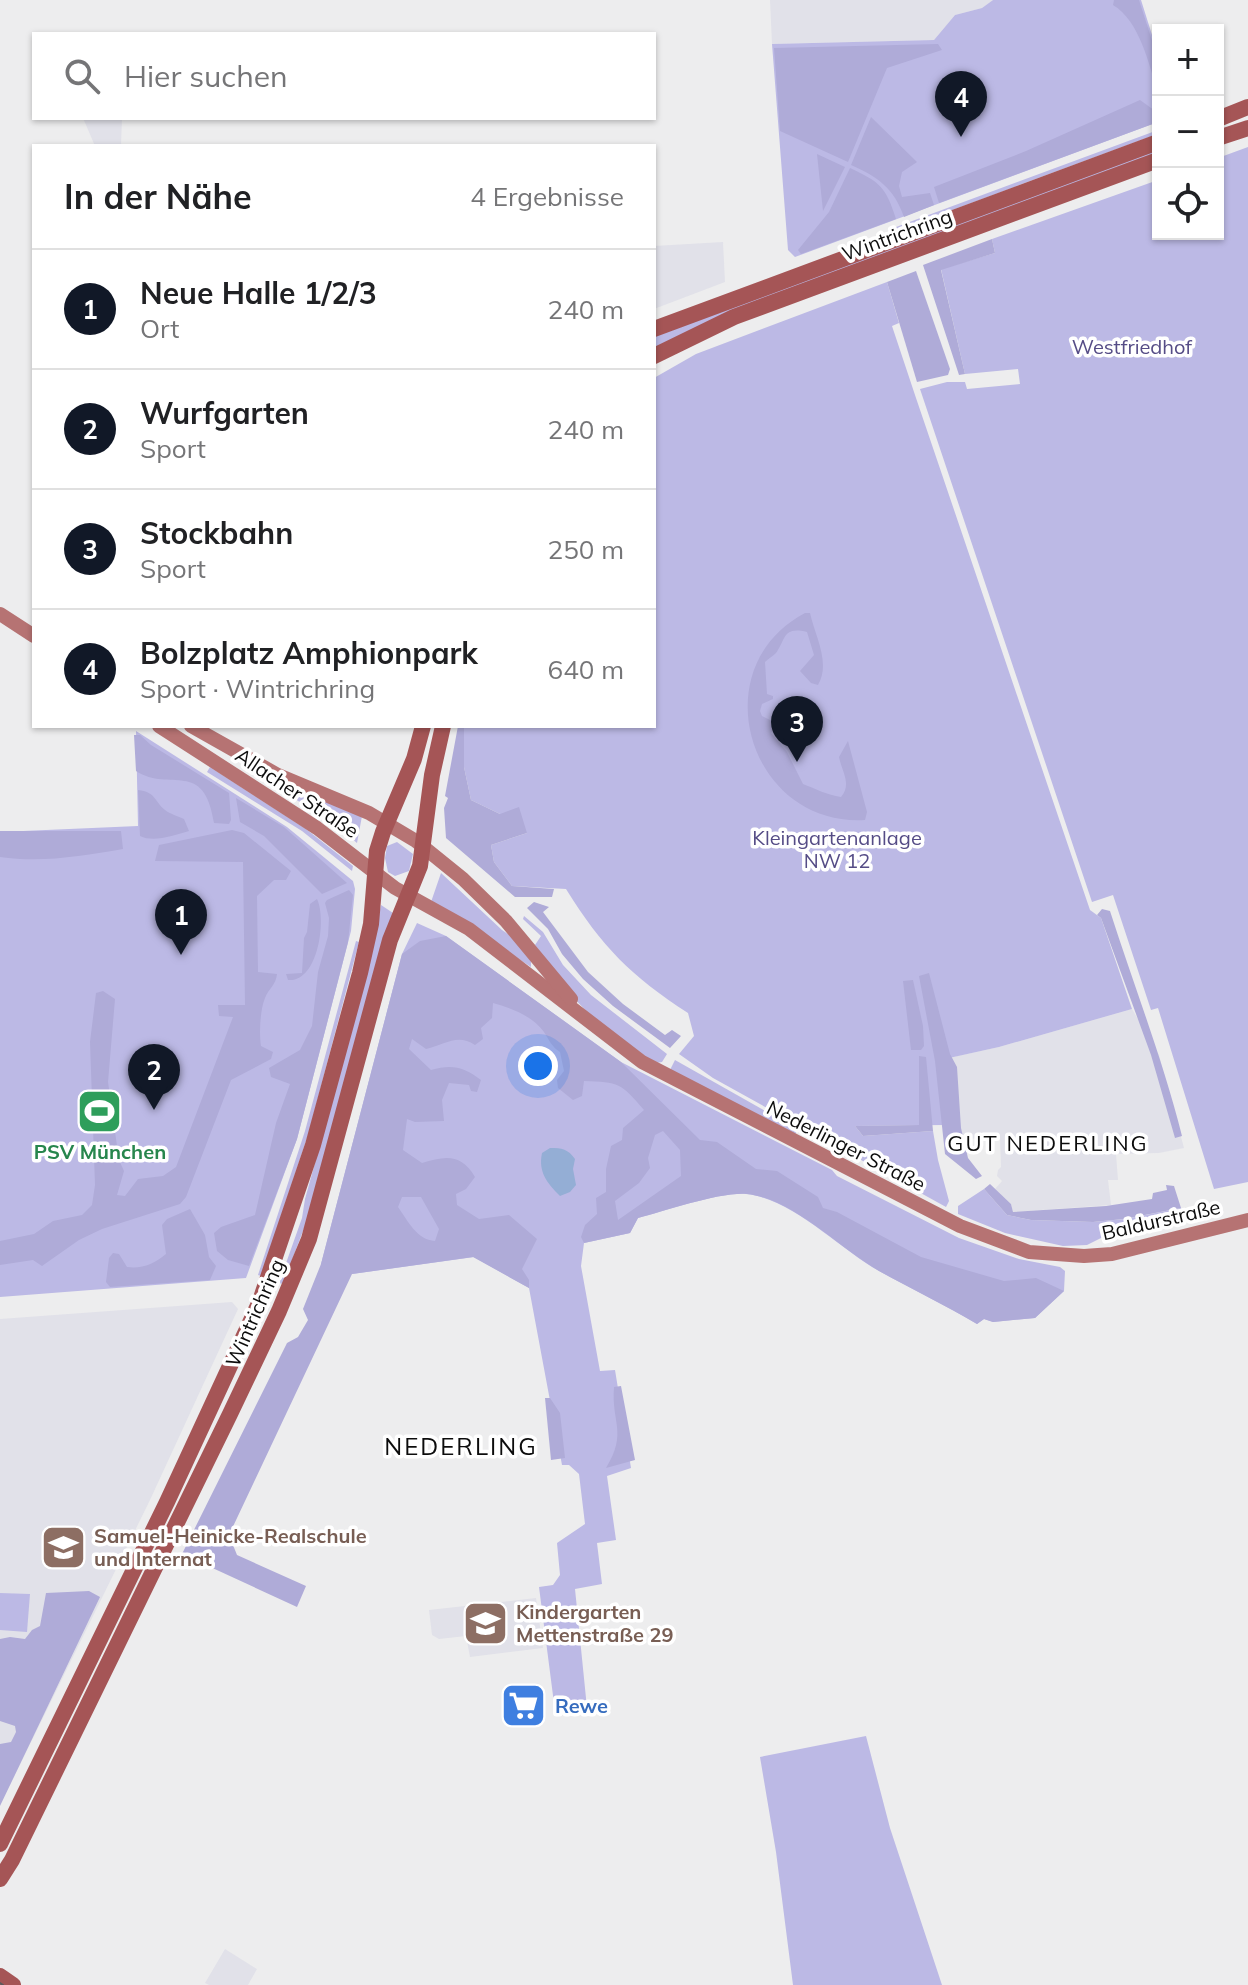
<!DOCTYPE html>
<html lang="de">
<meta charset="utf-8">
<style>
:root{--surface:#fff;--page:#f6f6f6;--text:#202124;--muted:#757577;--line:#e0e0e0;--accent:#111827}
body{margin:0;font-family:Mulish,sans-serif;background:var(--page);color:var(--text)}
.controls{position:absolute;right:24px;top:24px;display:grid;overflow:hidden;border-radius:0px;box-shadow:0 2px 6px #0004}
.controls button{width:72px;height:72px;display:grid;place-items:center;padding:0;border:0;border-bottom:2px solid var(--line);background:var(--surface);color:var(--text);font:40px sans-serif}
.you{position:absolute;left:538px;top:1066px;width:28px;height:28px;margin:-20px;border:6px solid #fff;border-radius:50%;background:#1a73e8;box-shadow:0 0 0 12px #1a73e833}
.badge{display:grid;place-items:center;width:52px;height:52px;border-radius:50%;background:var(--accent);color:#fff;font-size:26px;font-weight:700}
.pin{position:absolute;translate:-50% -66px;filter:drop-shadow(0 2px 4px #0008)}
.pin::after{content:'';position:absolute;top:42px;width:28px;height:24px;background:inherit;clip-path:polygon(0 0,100% 0,50% 100%)}
.list{margin:0;padding:0;list-style:none}
h2{display:flex;justify-content:space-between;align-items:center;height:104px;margin:0;padding:0 32px;font-size:34px}
h2 small{font-size:26px;font-weight:400;color:var(--muted)}
.list li{display:grid;grid-template-columns:52px 1fr auto;gap:24px;align-items:center;box-sizing:border-box;height:120px;padding:0 32px;border-top:2px solid var(--line)}
.list b{display:block;font-size:30px;white-space:nowrap}
.list p{margin:0;font-size:26px;white-space:nowrap;color:var(--muted)}
.list em{font-size:26px;font-style:normal;color:var(--muted)}
.icon{flex:none;width:44px;height:44px;fill:none;stroke:currentColor;stroke-width:2;stroke-linecap:round;stroke-linejoin:round}
.map{position:relative;flex:none;width:1248px;height:1985px;overflow:hidden}
.search{position:absolute;background:var(--surface);box-shadow:0 2px 6px #0004;left:32px;top:32px;width:624px;height:88px;display:flex;align-items:center;gap:20px;box-sizing:border-box;padding:0 28px;border-radius:0px;color:var(--muted);font-size:30px}
.panel{position:absolute;background:var(--surface);box-shadow:0 2px 6px #0004;left:32px;top:144px;width:624px;height:584px;border-radius:0px}
.map>svg:first-child{display:block}
</style>
<div class="map">
<svg width="1248" height="1985" viewBox="0 0 1248 1985">
<rect width="100%" height="100%" fill="#ededee"/>
<g fill="#e1e1e9">
<path d="M770 0H993L982 8 955 15 934 40 772 44Z"/>
<path d="M83 118H122L121 146H95Z"/>
<path d="M723 242 725 282 654 309V246Z"/>
<path d="M1132 1009 1159 1055 1184 1148 1159 1153 1116 1154 1118 1180H1108L1111 1205 1013 1212 1011 1204 995 1189 1002 1181 997 1176 998 1170 1001 1167 1000 1137 964 1139 944 1125 939 1060 999 1047Z"/>
<path d="M232 1302 238 1309 150 1500 10 1785 0 1787V1319Z"/>
<path d="M536 1598 543 1648 470 1657 466 1636 439 1639 432 1635 429 1610Z"/>
<path d="M225 1949 257 1969 248 1985H209L205 1983Z"/>
</g>
<g fill="#bcb9e5">
<path d="M993 0H1141L1158 54V122L795 257 788 250 772 44 934 40 955 15 982 8Z"/>
<path d="M1158 130V134L1144 139 890 233 888 230Z"/>
<path d="M1248 147V1182L1214 1189 1158 1008 1151 1010 1113 895 1092 902 920 389 947 382H965L967 389 1020 384 1018 369 965 374 941 269 995 253 992 239 1158 180V234H1218V158Z"/>
<path d="M1158 148V152L730 311 654 348V336Z"/>
<path d="M887 282 899 323 892 326 916 398 1090 910 1101 918 1132 1009 999 1047 940 1060 944 1125 855 1126 863 1136 933 1131 938 1160 949 1201 946 1207 713 1078 679 1054 694 1036 688 1013C631 976 602 947 566 889L512 886 494 862 491 845 527 833 500 814 471 800 464 767V726H654V378L696 354Z"/>
<path d="M136 731 287 827 353 881 355 889 351 931 297 1139 246 1278 0 1297V832L138 826Z"/>
<path d="M210 767 306 829 353 866 352 871 302 831 207 772Z"/>
<path d="M275 781 362 816 357 843 337 826 275 786Z"/>
<path d="M397 842 413 854 409 871 395 876 388 872 385 858 387 846Z"/>
<path d="M441 873 502 930 512 937 531 961V967L431 902Z"/>
<path d="M381 905 393 913 312 1207 283 1284 279 1283 302 1218 305 1199 358 1008Z"/>
<path d="M524 916 543 932 563 965 591 995 667 1054 662 1062 656 1063 649 1059 593 1018 569 993 535 945 541 936 523 919Z"/>
<path d="M417 923 446 936 621 1062 832 1170 837 1176 959 1238 1019 1259 1060 1267 1065 1271 1064 1291 1035 1318 993 1322 984 1319 977 1324C945 1305 912 1289 879 1271 838 1248 793 1199 746 1194 719 1192 666 1211 638 1218L630 1233 584 1243 581 1266 600 1371 615 1370 631 1468 607 1476 616 1540 597 1543 602 1584 575 1589 587 1708 555 1711 539 1587 553 1585 560 1575 557 1543 585 1524 579 1474 569 1465H562L529 1288 474 1257 352 1274 321 1264 402 954Z"/>
<path d="M356 941 359 942 309 1132 261 1276 258 1275 305 1131Z"/>
<path d="M675 1060 797 1129 795 1135 670 1070Z"/>
<path d="M984 1189 1007 1215 1031 1220 1093 1222 1125 1219 1181 1208 1183 1222 1139 1234 1111 1233 1087 1245 1063 1246 1005 1233 958 1214V1206Z"/>
<path d="M0 1593 30 1594 27 1632 0 1630Z"/>
<path d="M866 1736 890 1828 942 1985H793L776 1852 760 1757Z"/>
</g>
<g fill="#afabd8" fill-rule="evenodd">
<path d="M1114 0H1139L1158 59V93C1149 65 1140 21 1113 5Z"/>
<path d="M938 44 942 50 887 68 848 162 780 131 774 48Z"/>
<path d="M1140 100 1158 113V122L939 203 934 187 1026 151Z"/>
<path d="M871 117 917 162 902 172 899 186 902 197 930 193 934 205 904 217C894 188 878 177 851 165Z"/>
<path d="M817 154 845 167 823 211Z"/>
<path d="M850 168C880 182 886 187 896 219L801 254 798 250 829 212Z"/>
<path d="M992 239 995 253 941 270 965 374 959 375 923 265Z"/>
<path d="M916 271 950 369 948 375 917 382 887 282Z"/>
<path d="M805 613H810C815 636 831 663 818 685L811 683 800 671 814 655 807 632C782 626 786 640 776 653 773 656 768 659 765 662L767 694 773 696V699L762 704 760 711 762 716 778 724 771 733 787 752 803 784C816 789 827 795 841 797 852 784 842 772 839 757L848 741 867 812 865 820C749 827 701 668 805 613Z"/>
<path d="M458 726H464V767L471 800 500 814 519 807 527 833 491 845 494 862 512 886 554 889 552 897H515L446 838 444 808 448 798 445 796Z"/>
<path d="M134 735H140L151 745 229 793 231 820 229 824 214 823C204 758 170 793 136 771Z"/>
<path d="M138 790C156 792 154 801 165 810 170 814 178 816 184 819L189 831C174 835 154 843 140 836Z"/>
<path d="M236 798 284 827 347 883 322 894 264 836 240 822Z"/>
<path d="M232 830 244 833 291 871 286 880H274L257 896 258 972 277 974C276 985 269 988 265 998 260 1010 259 1033 261 1046L273 1052 271 1059 231 1080 186 1197 180 1204 102 1229 79 1240 42 1266 33 1260 0 1265V1241L34 1234 53 1221 82 1215 92 1205 95 1185 90 1042 96 993 103 991 115 999 108 1082 119 1160 124 1171 117 1195 125 1196 138 1179 163 1176 176 1167 233 1017 219 1016 218 1005H245L243 862 155 861 159 845Z"/>
<path d="M0 831H121L123 849C82 856 42 863 0 857Z"/>
<path d="M349 890 353 895 348 942 297 1139 249 1266 228 1260 217 1251 214 1233 221 1227 255 1215 276 1123 290 1084 271 1077 269 1068 300 1050 312 1026 318 972 328 936 329 918 325 903 327 900Z"/>
<path d="M317 899C327 920 318 983 288 980L286 974 302 973 304 938 307 932 310 904Z"/>
<path d="M534 902 549 907 543 912 588 972 623 1004 665 1035 672 1030 681 1036 670 1048 613 1006 583 979 562 954 548 929 527 908Z"/>
<path d="M1102 909 1110 911C1134 986 1163 1060 1182 1136L1175 1138 1151 1055 1101 918 1097 915Z"/>
<path d="M446 936 621 1062 700 1140 717 1142 756 1169 777 1171 818 1197 823 1208 837 1212 921 1257 1004 1281 1036 1278 1064 1291 1035 1318 993 1322 984 1319 977 1324C945 1305 912 1289 879 1271 839 1248 793 1199 747 1194 719 1192 666 1211 638 1218L630 1233 584 1243 581 1237 585 1225 597 1214 596 1198 606 1192V1169L611 1146 622 1140 623 1128 644 1110C621 1083 619 1082 584 1081L582 1096 573 1100 558 1088 557 1080 564 1071 560 1052C552 1047 549 1040 544 1032 532 1016 512 1008 493 1003L492 1018 481 1028 483 1039 475 1045C457 1033 445 1045 426 1049L412 1039 409 1049 431 1070C452 1064 464 1067 481 1080L477 1092 471 1091 469 1085 449 1083 442 1100 444 1121 415 1122 407 1119 403 1150 422 1163C445 1156 461 1153 475 1177L466 1189 456 1194 457 1205 479 1219 509 1215 537 1239 522 1269 529 1280V1288L473 1257 352 1274 229 1535 237 1555 306 1586 297 1607 182 1554 287 1343 298 1337 308 1320 303 1309 321 1264 402 954 420 941ZM663 1131 680 1150 681 1176 618 1220 615 1201 639 1183 650 1168 648 1158 655 1135ZM402 1197H421L439 1229 435 1241C417 1240 408 1221 398 1207Z"/>
<path d="M929 973 950 1054 957 1067 961 1128 968 1158 982 1176 976 1179 945 1154 935 1061 919 976Z"/>
<path d="M913 980 923 1026 924 1046 921 1050H911L903 981Z"/>
<path d="M919 1056 926 1057 933 1131 863 1136 855 1126 919 1125Z"/>
<path d="M990 1184 1011 1204 1013 1212 1106 1206 1152 1199 1153 1193 1167 1190 1166 1185 1174 1186 1181 1208 1124 1219 1093 1222 1031 1220 1007 1215 984 1189Z"/>
<path d="M190 1209 205 1235 209 1257 216 1266 210 1280 110 1287 106 1282 109 1258 113 1253 119 1254 127 1267C142 1269 154 1264 166 1254L162 1225 167 1219Z"/>
<path d="M621 1386 635 1460 606 1468C628 1432 611 1423 614 1387Z"/>
<path d="M545 1398H550L560 1413 565 1458 551 1460Z"/>
<path d="M89 1591 100 1597 0 1806V1744L11 1742 16 1732 15 1726 0 1721V1639L10 1637 25 1639 32 1630 40 1626 46 1593Z"/>
</g>
<path fill="#94aed5" d="M550 1148C562 1148 568 1149 575 1159L573 1169 576 1185 570 1192 560 1196C547 1183 538 1172 542 1153Z"/>
<g fill="none" stroke-linecap="round" stroke-linejoin="round">
<g stroke="#b67373" stroke-width="14">
<path d="M0 614 34 636"/>
<path d="M159 726 317 828 395 888 469 929 642 1062 960 1226 1029 1252 1084 1256 1112 1254 1248 1220"/>
<path d="M191 726 278 775 369 813 416 841 463 879 506 921 571 999"/>
</g>
<g stroke="#a55556" stroke-width="16">
<path d="M1218 119 1248 107"/>
<path d="M1218 138 1248 128"/>
<path d="M654 329 1158 142"/>
<path d="M654 356 734 317 1158 160"/>
<path d="M0 1844 167 1502 260 1301 313 1145 360 973 371 924 377 851 383 832 414 759 423 726"/>
<path d="M0 1879 12 1860 230 1414 279 1311 309 1239 390 940 420 866 432 775 443 726"/>
<path d="M0 1976 13 1985"/>
</g>
<path stroke="#5c5c5d" stroke-width="2" d="M0 1983 3 1985"/>
</g>
<defs>
<symbol id="stadium-square" viewBox="-11 -11 22 22"><rect x="-9" y="-9" width="18" height="18" rx="4" fill="#2e9e5b" stroke="#fff"/><path d="M0-5a6.5 5 0 1 0 0 10a6.5 5 0 1 0 0-10ZM-3.5-1.8h7v3.6h-7Z" fill="#fff"/></symbol>
<symbol id="school-square" viewBox="-11 -11 22 22"><rect x="-9" y="-9" width="18" height="18" rx="4" fill="#8d6e63" stroke="#fff"/><path d="M0-5L7-2L0 1L-7-2ZM-4 1L0 2.5L4 1V4Q0 6-4 4Z" fill="#fff"/></symbol>
<symbol id="supermarket-square" viewBox="-11 -11 22 22"><rect x="-9" y="-9" width="18" height="18" rx="4" fill="#3f7fe0" stroke="#fff"/><path d="M-6-5.5h2.5l.6 2H6L4.5 2H-2.5L-4.4-4H-6ZM-1.5 3.2a1.3 1.3 0 1 0 .1 0ZM3 3.2a1.3 1.3 0 1 0 .1 0Z" fill="#fff"/></symbol>
</defs>
<g fill-rule="evenodd">
<use href="#stadium-square" x="74" y="1086" width="51" height="51"/>
<use href="#school-square" x="38" y="1522" width="51" height="51"/>
<use href="#school-square" x="460" y="1598" width="51" height="51"/>
<use href="#supermarket-square" x="498" y="1680" width="51" height="51"/>
</g>
<g text-anchor="middle" stroke-width="7" stroke-linejoin="round" paint-order="stroke">
<g font-size="20" fill="#0c0c0c" stroke="#fff">
<text transform="translate(897 235) rotate(-20)" y="7">Wintrichring</text>
<text transform="translate(297 793) rotate(34)" y="7">Allacher Straße</text>
<text transform="translate(846 1146) rotate(27)" y="7">Nederlinger Straße</text>
<text transform="translate(1161 1220) rotate(-13)" y="7">Baldurstraße</text>
<text transform="translate(255 1313) rotate(-66)" y="7">Wintrichring</text>
</g>
<g font-size="20" fill="#554c86" stroke="#fff">
<text x="1132" y="354">Westfriedhof</text>
<text x="837" y="845">Kleingartenanlage<tspan x="837" dy="23">NW 12</tspan></text>
</g>
<g font-size="20" font-weight="bold" fill="#27864d" stroke="#fff">
<text x="100" y="1159">PSV München</text>
</g>
<g font-size="20" font-weight="bold" fill="#785e54" stroke="#fff" text-anchor="start">
<text x="94" y="1543">Samuel-Heinicke-Realschule<tspan x="94" dy="23">und Internat</tspan></text>
<text x="516" y="1619">Kindergarten<tspan x="516" dy="23">Mettenstraße 29</tspan></text>
</g>
<g font-size="20" font-weight="bold" fill="#366cbe" stroke="#fff" text-anchor="start">
<text x="555" y="1713">Rewe</text>
</g>
<g font-size="22" letter-spacing="2" fill="#0c0c0c" stroke="#fff">
<text x="1048" y="1151">GUT NEDERLING</text>
</g>
<g font-size="24" letter-spacing="2" fill="#0c0c0c" stroke="#fff">
<text x="461" y="1455">NEDERLING</text>
</g>
</g>
</svg>
<div class="controls">
<button>+</button>
<button>−</button>
<button><svg class="icon" aria-label="locate" viewBox="0 0 24 24"><circle cx="12" cy="12" r="6"/><path d="M12 2v4M12 18v4M2 12h4M18 12h4"/></svg></button>
</div>
<div class="you"></div>
<div class="pin badge" style="left:181px;top:955px">1</div>
<div class="pin badge" style="left:154px;top:1110px">2</div>
<div class="pin badge" style="left:797px;top:762px">3</div>
<div class="pin badge" style="left:961px;top:137px">4</div>
<div class="search"><svg class="icon" aria-label="search" viewBox="0 0 24 24"><circle cx="10" cy="10" r="6"/><path d="M15 15l6 6"/></svg>Hier suchen</div>
<section class="panel">
<h2>In der Nähe<small>4 Ergebnisse</small></h2>
<ul class="list">
<li><span class="badge">1</span><div><b>Neue Halle 1/2/3</b><p>Ort</p></div><em>240 m</em></li>
<li><span class="badge">2</span><div><b>Wurfgarten</b><p>Sport</p></div><em>240 m</em></li>
<li><span class="badge">3</span><div><b>Stockbahn</b><p>Sport</p></div><em>250 m</em></li>
<li><span class="badge">4</span><div><b>Bolzplatz Amphionpark</b><p>Sport · Wintrichring</p></div><em>640 m</em></li>
</ul>
</section>
</div>
